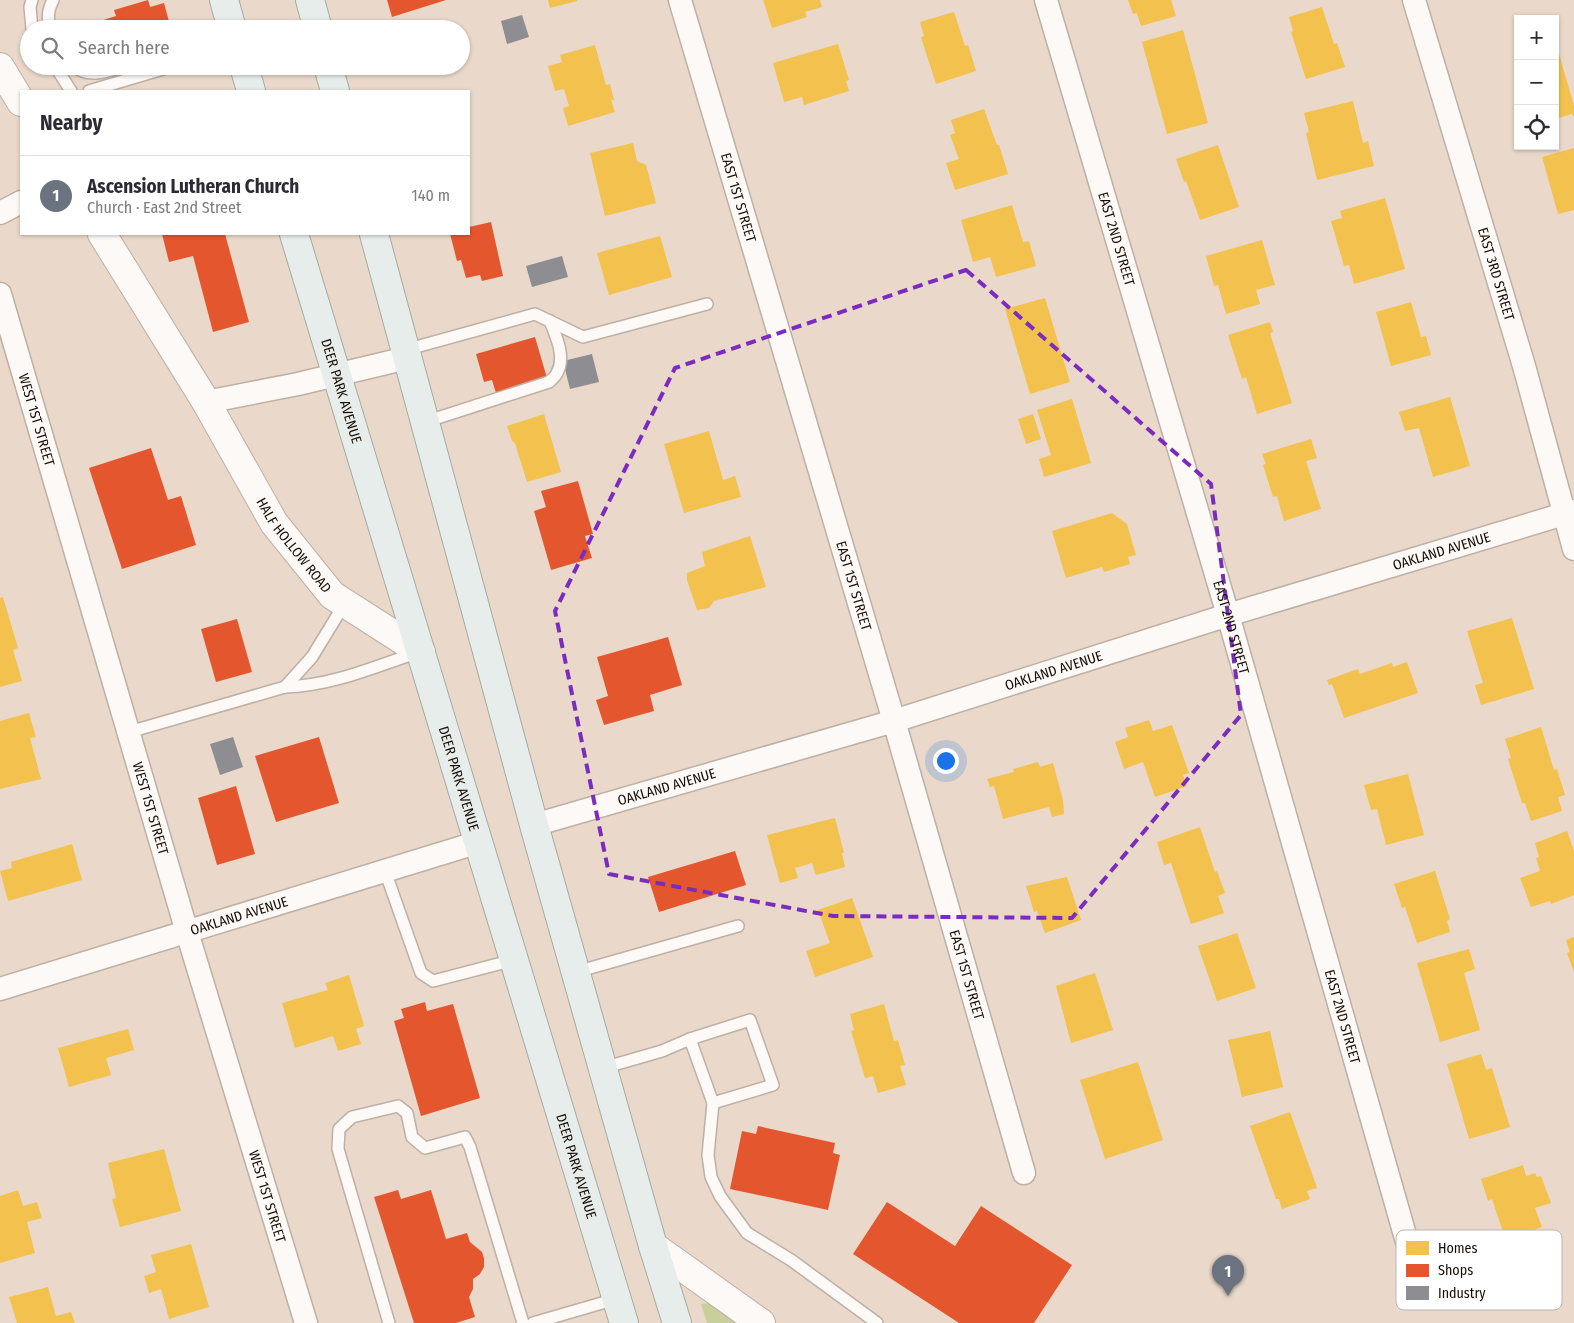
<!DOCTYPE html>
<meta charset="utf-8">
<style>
:root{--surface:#fff;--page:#f7f7f7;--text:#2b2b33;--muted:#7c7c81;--line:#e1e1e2;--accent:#615449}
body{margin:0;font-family:"Fira Sans Condensed",sans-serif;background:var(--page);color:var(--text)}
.controls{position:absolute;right:15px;top:15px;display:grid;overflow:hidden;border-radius:0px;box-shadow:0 1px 4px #0004}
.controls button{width:45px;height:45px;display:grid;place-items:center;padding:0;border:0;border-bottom:1px solid var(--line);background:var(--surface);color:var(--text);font:25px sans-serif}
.you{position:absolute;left:945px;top:760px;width:18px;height:18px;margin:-12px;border:4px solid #fff;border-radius:50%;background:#1a73e8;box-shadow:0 0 0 8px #1a73e833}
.badge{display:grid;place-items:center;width:32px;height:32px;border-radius:50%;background:var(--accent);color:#fff;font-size:16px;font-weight:700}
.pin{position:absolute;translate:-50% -41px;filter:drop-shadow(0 1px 2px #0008)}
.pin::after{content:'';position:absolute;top:26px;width:18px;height:15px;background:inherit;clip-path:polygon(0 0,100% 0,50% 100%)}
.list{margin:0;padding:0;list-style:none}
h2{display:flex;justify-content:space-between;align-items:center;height:65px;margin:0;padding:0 20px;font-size:21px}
h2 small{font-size:16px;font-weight:400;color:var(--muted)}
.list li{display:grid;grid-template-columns:32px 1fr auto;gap:15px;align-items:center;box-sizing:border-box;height:80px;padding:0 20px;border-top:1px solid var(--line)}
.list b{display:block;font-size:19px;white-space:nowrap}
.list p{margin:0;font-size:16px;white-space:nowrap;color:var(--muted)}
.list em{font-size:16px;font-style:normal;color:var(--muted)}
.icon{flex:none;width:28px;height:28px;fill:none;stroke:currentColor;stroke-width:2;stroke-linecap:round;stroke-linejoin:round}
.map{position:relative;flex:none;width:1574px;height:1323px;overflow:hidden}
.search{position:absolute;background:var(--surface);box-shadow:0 1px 4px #0004;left:20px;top:20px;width:450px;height:55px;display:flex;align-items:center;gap:12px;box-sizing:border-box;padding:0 18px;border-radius:28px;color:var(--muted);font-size:19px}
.panel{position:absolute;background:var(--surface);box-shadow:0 1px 4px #0004;left:20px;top:90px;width:450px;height:145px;border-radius:0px}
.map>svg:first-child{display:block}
</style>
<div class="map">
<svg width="1574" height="1323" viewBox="0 0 1574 1323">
<rect width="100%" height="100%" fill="#ead9ca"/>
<path fill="#c8cf9a" d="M716 1302 742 1323H707L701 1304Z"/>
<g fill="#f2c14e">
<path d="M548 0H577V1L550 8Z"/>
<path d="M763 0H820L822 7 805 12 807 17 772 28Z"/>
<path d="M1128 0H1171L1176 16 1141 26 1137 13 1133 14Z"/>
<path d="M1322 7 1334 44 1337 43 1345 67 1306 79 1291 32 1293 31 1289 17Z"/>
<path d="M954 12 965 46 968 45 976 71 936 84 921 37 924 36 920 22Z"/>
<path d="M1183 30 1208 123 1167 134 1142 42Z"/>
<path d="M1556 43 1574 106V117L1572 114 1555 119Z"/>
<path d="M838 44 849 80 846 81 849 91 804 105 802 97 784 102 773 63Z"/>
<path d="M595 45 606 85 610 84 614 100H611L615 112 568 126 563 108 569 106 564 89 555 91 548 66 562 62 560 55Z"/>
<path d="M1353 101 1363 143 1368 141 1374 166 1317 180 1306 133 1309 132 1304 113Z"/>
<path d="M984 109 997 145H999L1008 174 955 190 946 163 959 159 950 135 955 133 951 120Z"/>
<path d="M633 143 637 161 646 165 656 203 605 216 590 153Z"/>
<path d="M1218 145 1239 207 1200 220 1186 181 1184 182 1176 159Z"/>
<path d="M1574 148V210L1558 214 1542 157Z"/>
<path d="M1385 198 1405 269 1354 284 1349 265 1344 266 1331 221 1342 218 1340 211Z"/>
<path d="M1012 205 1023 242 1029 241 1036 266 996 277 990 257 973 262 961 220Z"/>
<path d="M660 236 672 277 609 295 597 253Z"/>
<path d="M1262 240 1275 285 1256 290 1260 304 1226 314 1218 285 1214 286 1206 256Z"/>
<path d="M1045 298 1070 382 1030 394 1005 309Z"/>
<path d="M1411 302 1421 337 1426 336 1431 355 1391 366 1376 312Z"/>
<path d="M1270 322 1273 332 1270 333 1292 403 1257 414 1246 377 1242 379 1228 335Z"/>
<path d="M1450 397 1470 466 1433 477 1419 428 1405 431 1399 412Z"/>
<path d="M1072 399 1091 463 1044 477 1039 459 1051 455 1037 410Z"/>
<path d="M544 414 561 472 527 482 515 443 512 441 507 426Z"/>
<path d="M1033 414 1041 439 1026 444 1018 419Z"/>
<path d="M709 431 723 480 735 476 741 497 684 513 664 444Z"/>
<path d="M1311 439 1317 458 1306 461 1321 509 1284 521 1277 496 1273 497 1263 465 1266 464 1262 454Z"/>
<path d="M1112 513 1127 524 1136 555 1128 557 1130 564 1104 572 1102 567 1066 578 1052 531Z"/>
<path d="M750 536 766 587 714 601 709 608 697 610 687 580V573L705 566 702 552Z"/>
<path d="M3 597 18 648 13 650 22 681 0 687V598Z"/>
<path d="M1512 618 1534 689 1481 705 1475 685 1483 683 1467 631Z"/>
<path d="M1407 662 1418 693 1344 718 1332 684 1329 685 1327 680 1358 669 1360 674 1392 663 1393 667Z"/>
<path d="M29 713 36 737 30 738 41 779 0 789V721Z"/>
<path d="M1149 720 1153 731 1172 725 1189 773 1183 775 1187 786 1155 797 1143 762 1124 769 1115 742 1128 737 1125 728Z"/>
<path d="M1541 727 1554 770 1557 769 1565 795 1558 797 1562 811 1531 821 1525 803H1522L1508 759 1511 758 1505 739Z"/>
<path d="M1038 762 1040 767 1053 763 1063 800 1064 814 1052 817 1049 807 1003 819 994 786 990 787 987 779 1014 772 1013 769Z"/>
<path d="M1408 774 1424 835 1386 845 1377 809 1371 810 1364 785Z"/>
<path d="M835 818 844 853H842L845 867 816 875 812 863 795 868 798 878 780 883 767 835Z"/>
<path d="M1200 827 1215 872 1217 871 1225 893 1218 896 1224 913 1191 924 1171 863 1164 865 1157 842Z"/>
<path d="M1567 831 1574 851V895L1551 904 1550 901 1531 907 1520 878 1540 871 1536 858 1539 857 1535 843Z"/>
<path d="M72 844 82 880 8 901 0 871 12 868 11 862Z"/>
<path d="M1435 871 1450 919 1447 921 1450 932 1417 943 1405 907 1402 908 1394 884Z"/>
<path d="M1067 877 1081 920 1045 933 1037 911 1034 912 1026 886Z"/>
<path d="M852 898 873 957 815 977 806 951 830 943 818 910Z"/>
<path d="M1237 933 1256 988 1217 1001 1198 946Z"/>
<path d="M1574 937V972L1567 953 1570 952 1566 940Z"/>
<path d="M1469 949 1475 969 1464 973 1480 1030 1440 1042 1417 963Z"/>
<path d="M1095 973 1113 1030 1071 1043 1056 986Z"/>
<path d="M349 975 364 1026 356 1029 361 1044 338 1051 333 1036 295 1048 282 1003 328 990 325 983Z"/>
<path d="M884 1004 894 1041 898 1040 905 1065 900 1066 906 1085 878 1093 873 1076 865 1078 851 1031 854 1030 850 1014Z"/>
<path d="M128 1029 134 1050 106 1058 111 1075 69 1087 58 1048Z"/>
<path d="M1270 1031 1283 1087 1242 1097 1228 1040Z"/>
<path d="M1481 1054 1486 1070 1492 1068 1510 1127 1469 1139 1447 1064Z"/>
<path d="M1138 1062 1163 1140 1105 1159 1080 1080Z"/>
<path d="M1290 1112 1317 1188 1307 1191 1310 1199 1282 1209 1279 1199H1276L1250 1126Z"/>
<path d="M164 1149 181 1211 120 1227 112 1199 116 1198 108 1163Z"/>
<path d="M1523 1165 1526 1176 1535 1173 1537 1177 1541 1176 1551 1203 1535 1208 1542 1227 1534 1230 1538 1242 1514 1251 1509 1236 1505 1238 1492 1199 1488 1201 1481 1179Z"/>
<path d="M18 1190 23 1206 37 1202 42 1218 27 1222 35 1253 0 1263V1196Z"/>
<path d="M191 1244 209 1307 169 1319 161 1289 149 1293 144 1276 156 1272 151 1255Z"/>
<path d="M48 1287 56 1316 71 1312 75 1323H17L9 1297Z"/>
</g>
<g fill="#e4572e">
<path d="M148 0 150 7 164 3 171 29H75L116 16 114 10Z"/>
<path d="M387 0H446L392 17Z"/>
<path d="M491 222 503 276 482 281 480 275 466 278 461 260 457 261 450 234H469V227Z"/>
<path d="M162 234H225L249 322 213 332 193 256 169 262Z"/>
<path d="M535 337 547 378 496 393 492 380 484 382 476 354Z"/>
<path d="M151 448 168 500 181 496 196 545 122 569 89 468Z"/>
<path d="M578 481 593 534 585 536 592 558 551 570 534 511 546 507 541 491Z"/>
<path d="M237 619 252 672 216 682 201 629Z"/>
<path d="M668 637 682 685 650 695 654 711 604 725 596 700 608 696 597 657Z"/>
<path d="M319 737 339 803 276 822 255 756Z"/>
<path d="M236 786 255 854 217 865 198 798Z"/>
<path d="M735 851 746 885 659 912 648 877Z"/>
<path d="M425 1002 427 1011 453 1004 480 1098 421 1116 394 1021 404 1018 401 1009Z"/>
<path d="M758 1126 835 1143 833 1153 840 1155 828 1210 730 1189 742 1131 756 1134Z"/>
<path d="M398 1190 401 1199 431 1190 446 1239 467 1233 470 1242 482 1252 484 1258V1267L480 1274 473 1279V1289L469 1297 475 1317 456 1323H414L374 1197Z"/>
<path d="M887 1202 955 1246 981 1206 1072 1265 1034 1323H959L853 1254Z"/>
</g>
<g fill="#8d8d92">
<path d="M522 15 529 37 507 44 501 21Z"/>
<path d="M562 256 568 277 532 287 526 266Z"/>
<path d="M592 354 599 382 570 389 563 361Z"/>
<path d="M233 737 243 767 220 775 210 744Z"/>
</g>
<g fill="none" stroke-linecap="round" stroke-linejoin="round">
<defs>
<g id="lane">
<path d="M32 29 30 7 32 0"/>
<path d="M51 29C46 19 48 10 53 0"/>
<path d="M55 66 71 91"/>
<path d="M75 66C87 79 110 71 125 66"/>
<path d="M89 91 173 66"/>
<path d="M405 350 535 314 583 337 707 304"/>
<path d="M425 422 549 382C551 380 556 376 557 373 566 357 556 336 550 321"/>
<path d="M285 687 312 657 345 603"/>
<path d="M129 732 285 687C331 686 374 667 416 653"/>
<path d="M385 871 421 973 433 981 514 960"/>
<path d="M576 972 738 926"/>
<path d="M690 1039 750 1020 773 1085 713 1103"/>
<path d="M603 1068 662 1051 690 1039 713 1103 708 1155 711 1177 720 1196 747 1233 791 1260 877 1323"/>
<path d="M389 1323 338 1149 339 1129 352 1117 398 1106 407 1113 412 1137 425 1148 465 1137 470 1147 523 1323"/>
<path d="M533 1323 616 1299"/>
</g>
<g id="street">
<path id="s1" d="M680 0 894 721 1024 1173"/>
<path id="s2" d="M1046 0 1228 615 1411 1256"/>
<path id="s3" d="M1414 0 1524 366 1574 549"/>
<path d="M0 213 21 202"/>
<path id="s4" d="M0 294 187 932 306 1323"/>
<path d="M206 402 298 384 407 358"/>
<path id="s5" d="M534 825 894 721 1228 615 1574 511"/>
<path id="s6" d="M0 989 479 842"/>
</g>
<g id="secondary">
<path d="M0 67 21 102"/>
<path id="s7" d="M102 234 206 402 274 523 332 595 421 652"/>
<path d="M653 1246 761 1323"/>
</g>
<g id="primary">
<path d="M224 0 232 29"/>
<path d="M310 0 318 29"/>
<path d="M244 66 251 91"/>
<path d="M328 66 335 91"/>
<path id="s8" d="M294 234 624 1323"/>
<path d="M374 234 534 825 653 1246 677 1323"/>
</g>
</defs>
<use href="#lane" stroke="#bdb0a5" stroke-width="14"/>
<use href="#street" stroke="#bdb0a5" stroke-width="25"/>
<use href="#secondary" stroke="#bdb0a5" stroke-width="30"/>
<use href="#primary" stroke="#a5aba1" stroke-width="30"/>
<use href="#lane" stroke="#fcf9f7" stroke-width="11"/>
<use href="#street" stroke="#fcf9f7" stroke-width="22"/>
<use href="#secondary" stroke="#fcf9f7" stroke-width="28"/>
<use href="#primary" stroke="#e7edea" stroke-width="28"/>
</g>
<path fill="none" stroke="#7b2cbf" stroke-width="4" stroke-dasharray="10 6" stroke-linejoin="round" d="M966 270 1211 484 1241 715 1072 918 833 916 609 874 555 611 675 368Z"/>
<g text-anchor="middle" stroke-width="5" stroke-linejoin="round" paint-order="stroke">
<g font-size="14" fill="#170d04" stroke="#fff">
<text dy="5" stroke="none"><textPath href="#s1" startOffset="206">EAST 1ST STREET</textPath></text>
<text dy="5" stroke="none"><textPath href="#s2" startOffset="249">EAST 2ND STREET</textPath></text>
<text dy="5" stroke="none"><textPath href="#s3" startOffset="286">EAST 3RD STREET</textPath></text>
<text dy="5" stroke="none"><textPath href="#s8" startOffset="164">DEER PARK AVENUE</textPath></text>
<text dy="5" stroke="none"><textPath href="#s4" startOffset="131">WEST 1ST STREET</textPath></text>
<text dy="5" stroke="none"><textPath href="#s7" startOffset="366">HALF HOLLOW ROAD</textPath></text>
<text dy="5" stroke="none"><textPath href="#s5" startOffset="948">OAKLAND AVENUE</textPath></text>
<text dy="5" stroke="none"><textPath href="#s1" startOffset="611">EAST 1ST STREET</textPath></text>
<text dy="5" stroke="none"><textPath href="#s2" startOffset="654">EAST 2ND STREET</textPath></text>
<text dy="5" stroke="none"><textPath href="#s5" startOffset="542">OAKLAND AVENUE</textPath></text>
<text dy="5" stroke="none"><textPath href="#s8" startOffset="569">DEER PARK AVENUE</textPath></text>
<text dy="5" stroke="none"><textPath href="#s5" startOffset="138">OAKLAND AVENUE</textPath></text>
<text dy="5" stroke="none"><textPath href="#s4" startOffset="536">WEST 1ST STREET</textPath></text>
<text dy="5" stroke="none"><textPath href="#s6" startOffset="250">OAKLAND AVENUE</textPath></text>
<text dy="5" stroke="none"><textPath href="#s1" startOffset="1016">EAST 1ST STREET</textPath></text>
<text dy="5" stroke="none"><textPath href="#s2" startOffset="1059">EAST 2ND STREET</textPath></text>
<text dy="5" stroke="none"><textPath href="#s8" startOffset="974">DEER PARK AVENUE</textPath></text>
<text dy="5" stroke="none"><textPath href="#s4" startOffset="941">WEST 1ST STREET</textPath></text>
</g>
</g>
<rect x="1396" y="1230" width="166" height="80" rx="8" fill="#fff" stroke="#b9b6b4" stroke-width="1"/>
<rect x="1406" y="1241" width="23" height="14" fill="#f2c14e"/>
<rect x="1406" y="1264" width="23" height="13" fill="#e4572e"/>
<rect x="1406" y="1286" width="23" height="14" fill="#8d8d92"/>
<g font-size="14" fill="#170d04">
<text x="1438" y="1253">Homes</text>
<text x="1438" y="1275">Shops</text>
<text x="1438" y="1298">Industry</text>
</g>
</svg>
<div class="controls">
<button>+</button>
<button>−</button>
<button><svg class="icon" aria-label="locate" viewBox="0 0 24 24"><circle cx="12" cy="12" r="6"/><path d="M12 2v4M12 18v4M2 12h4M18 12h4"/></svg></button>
</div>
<div class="you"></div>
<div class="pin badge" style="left:1228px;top:1296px;background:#6b7280">1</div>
<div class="search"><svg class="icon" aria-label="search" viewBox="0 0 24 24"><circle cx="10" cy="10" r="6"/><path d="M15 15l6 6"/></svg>Search here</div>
<section class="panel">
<h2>Nearby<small></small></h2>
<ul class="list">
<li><span class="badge" style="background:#6b7280">1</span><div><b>Ascension Lutheran Church</b><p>Church · East 2nd Street</p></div><em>140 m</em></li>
</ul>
</section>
</div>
